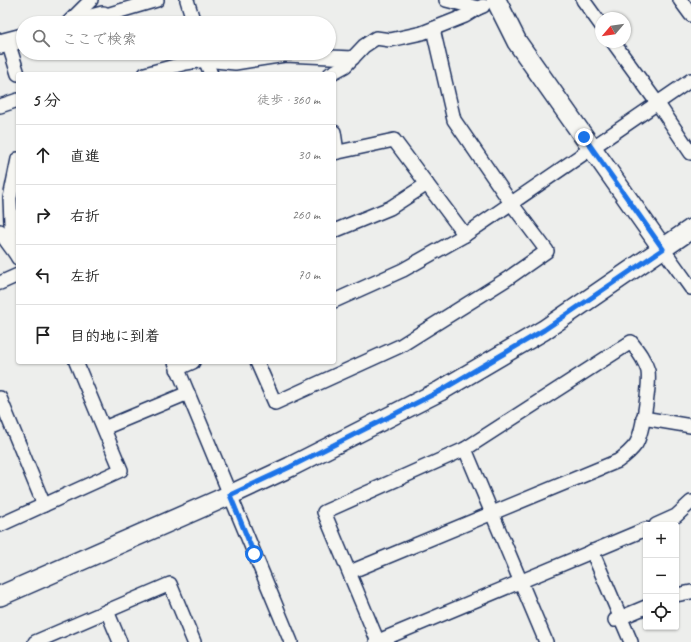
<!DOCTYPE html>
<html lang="ja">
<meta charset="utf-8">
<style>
:root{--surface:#fff;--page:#f6f6f6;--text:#222;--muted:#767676;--line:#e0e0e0}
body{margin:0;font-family:Caveat,"Klee One",sans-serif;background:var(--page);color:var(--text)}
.controls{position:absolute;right:12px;bottom:12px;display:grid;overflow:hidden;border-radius:4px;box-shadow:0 1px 3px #0004}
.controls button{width:36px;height:36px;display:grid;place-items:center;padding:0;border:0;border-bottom:1px solid var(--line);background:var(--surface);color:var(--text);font:20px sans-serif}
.compass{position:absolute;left:595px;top:12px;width:36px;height:36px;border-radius:50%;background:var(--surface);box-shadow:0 1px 3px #0004;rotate:241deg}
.stop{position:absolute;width:12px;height:12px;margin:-9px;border:3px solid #1a73e8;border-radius:50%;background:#fff}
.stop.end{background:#1a73e8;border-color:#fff;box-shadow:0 1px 4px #0008}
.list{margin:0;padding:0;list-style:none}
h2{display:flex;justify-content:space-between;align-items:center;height:52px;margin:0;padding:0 16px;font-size:17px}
h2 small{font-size:13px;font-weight:400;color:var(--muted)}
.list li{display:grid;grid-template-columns:26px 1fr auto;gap:12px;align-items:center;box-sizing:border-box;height:60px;padding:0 16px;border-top:1px solid var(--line)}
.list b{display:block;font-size:15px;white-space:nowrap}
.list em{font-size:13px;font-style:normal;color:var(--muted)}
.icon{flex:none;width:22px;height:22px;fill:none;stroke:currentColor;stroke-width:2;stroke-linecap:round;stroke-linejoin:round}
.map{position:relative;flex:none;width:691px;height:642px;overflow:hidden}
.search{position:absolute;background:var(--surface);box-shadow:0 1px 3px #0004;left:16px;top:16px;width:320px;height:44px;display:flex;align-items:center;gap:10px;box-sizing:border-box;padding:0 14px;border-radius:22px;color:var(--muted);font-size:15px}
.panel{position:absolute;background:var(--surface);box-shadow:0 1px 3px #0004;left:16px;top:72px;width:320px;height:292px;border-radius:4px}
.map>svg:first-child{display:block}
</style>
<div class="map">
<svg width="691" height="642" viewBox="0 0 691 642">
<rect width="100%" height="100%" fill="#edeeec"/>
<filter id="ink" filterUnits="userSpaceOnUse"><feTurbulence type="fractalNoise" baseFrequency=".025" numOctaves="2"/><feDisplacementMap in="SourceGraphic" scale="8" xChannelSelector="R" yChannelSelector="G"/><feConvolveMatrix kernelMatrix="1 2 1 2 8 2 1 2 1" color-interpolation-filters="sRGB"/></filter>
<g filter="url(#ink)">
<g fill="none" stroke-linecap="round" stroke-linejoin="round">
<defs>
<g id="street">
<path d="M187 0 194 23"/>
<path d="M446 0 478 8 483 6"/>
<path d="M583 0 601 25"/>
<path d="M680 0 691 15"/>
<path d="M103 16 157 0"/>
<path d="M68 23 91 0"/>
<path d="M8 42 18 74"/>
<path d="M613 42 658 104 691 153"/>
<path d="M202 53 211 74"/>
<path d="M145 74 186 63 205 60 235 63 285 55 353 58"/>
<path d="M330 74 345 66 364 46 376 38 390 40 422 33 465 16 478 8"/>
<path d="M0 106 18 100"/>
<path d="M334 132 337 152"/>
<path d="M334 153 394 140 465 235"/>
<path d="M0 231C5 241 13 249 18 258"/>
<path d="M334 231 390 208 427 184"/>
<path d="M12 247 10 198 18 159"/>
<path d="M663 249 691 288"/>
<path d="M0 283 18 275"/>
<path d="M334 301 403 270 465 235 691 80"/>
<path d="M175 362 291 642"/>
<path d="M257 362 275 403 400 346 507 279 547 251 511 203 454 120 433 29"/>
<path d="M177 369 193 362"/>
<path d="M0 398 44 505"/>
<path d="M643 418 691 426"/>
<path d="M104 428 188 393"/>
<path d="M465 449 546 642"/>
<path d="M0 525 121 470 76 362"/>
<path d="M656 525 676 516 691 502"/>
<path d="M592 551 631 642"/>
<path d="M350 572 618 461C625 456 631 451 636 444 643 432 650 385 648 371 645 360 638 351 631 342L465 449 324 512 378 642"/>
<path d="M676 595 691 592"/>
<path d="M107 611 120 642"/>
<path d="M615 620 646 607"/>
<path d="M35 642 170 584 194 642"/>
<path d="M376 642 646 529"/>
</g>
<g id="secondary">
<path d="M496 0 517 42 663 249"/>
<path d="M76 23 103 16"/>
<path d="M0 44 23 38"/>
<path d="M0 596 230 495 290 467 440 391 544 330 691 229"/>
</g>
</defs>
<use href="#street" stroke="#1b2f5e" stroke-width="16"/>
<use href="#secondary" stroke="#1b2f5e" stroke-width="22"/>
<use href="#street" stroke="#f6f6f2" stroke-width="13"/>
<use href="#secondary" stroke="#f6f6f2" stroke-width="19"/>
</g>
</g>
<g fill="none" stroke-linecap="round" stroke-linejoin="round" filter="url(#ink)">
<path stroke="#1a73e8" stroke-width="5" d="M254 554 230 495 290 467 440 391 544 330 663 249 584 137"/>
</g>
</svg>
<div class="controls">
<button>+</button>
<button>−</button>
<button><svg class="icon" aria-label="locate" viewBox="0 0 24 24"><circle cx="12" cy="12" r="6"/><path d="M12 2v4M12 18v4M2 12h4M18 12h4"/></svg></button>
</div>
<svg class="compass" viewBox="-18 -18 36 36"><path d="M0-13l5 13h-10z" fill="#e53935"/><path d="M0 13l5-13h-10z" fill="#767676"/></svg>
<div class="stop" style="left:254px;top:554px"></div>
<div class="stop end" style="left:584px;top:137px"></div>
<div class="search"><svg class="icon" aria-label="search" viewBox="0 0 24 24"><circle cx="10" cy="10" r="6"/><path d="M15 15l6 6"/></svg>ここで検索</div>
<section class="panel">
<h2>5 分<small>徒歩 · 360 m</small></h2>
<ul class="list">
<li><svg class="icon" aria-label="ahead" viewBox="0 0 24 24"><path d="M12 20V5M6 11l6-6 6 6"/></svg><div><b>直進</b></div><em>30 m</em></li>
<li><svg class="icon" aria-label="right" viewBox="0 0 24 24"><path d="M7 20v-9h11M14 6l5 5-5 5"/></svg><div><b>右折</b></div><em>260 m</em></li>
<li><svg class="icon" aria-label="left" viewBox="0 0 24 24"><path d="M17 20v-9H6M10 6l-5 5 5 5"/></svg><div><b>左折</b></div><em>70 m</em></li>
<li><svg class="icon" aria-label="arrive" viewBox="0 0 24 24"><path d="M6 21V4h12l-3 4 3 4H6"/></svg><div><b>目的地に到着</b></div></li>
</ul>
</section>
</div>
